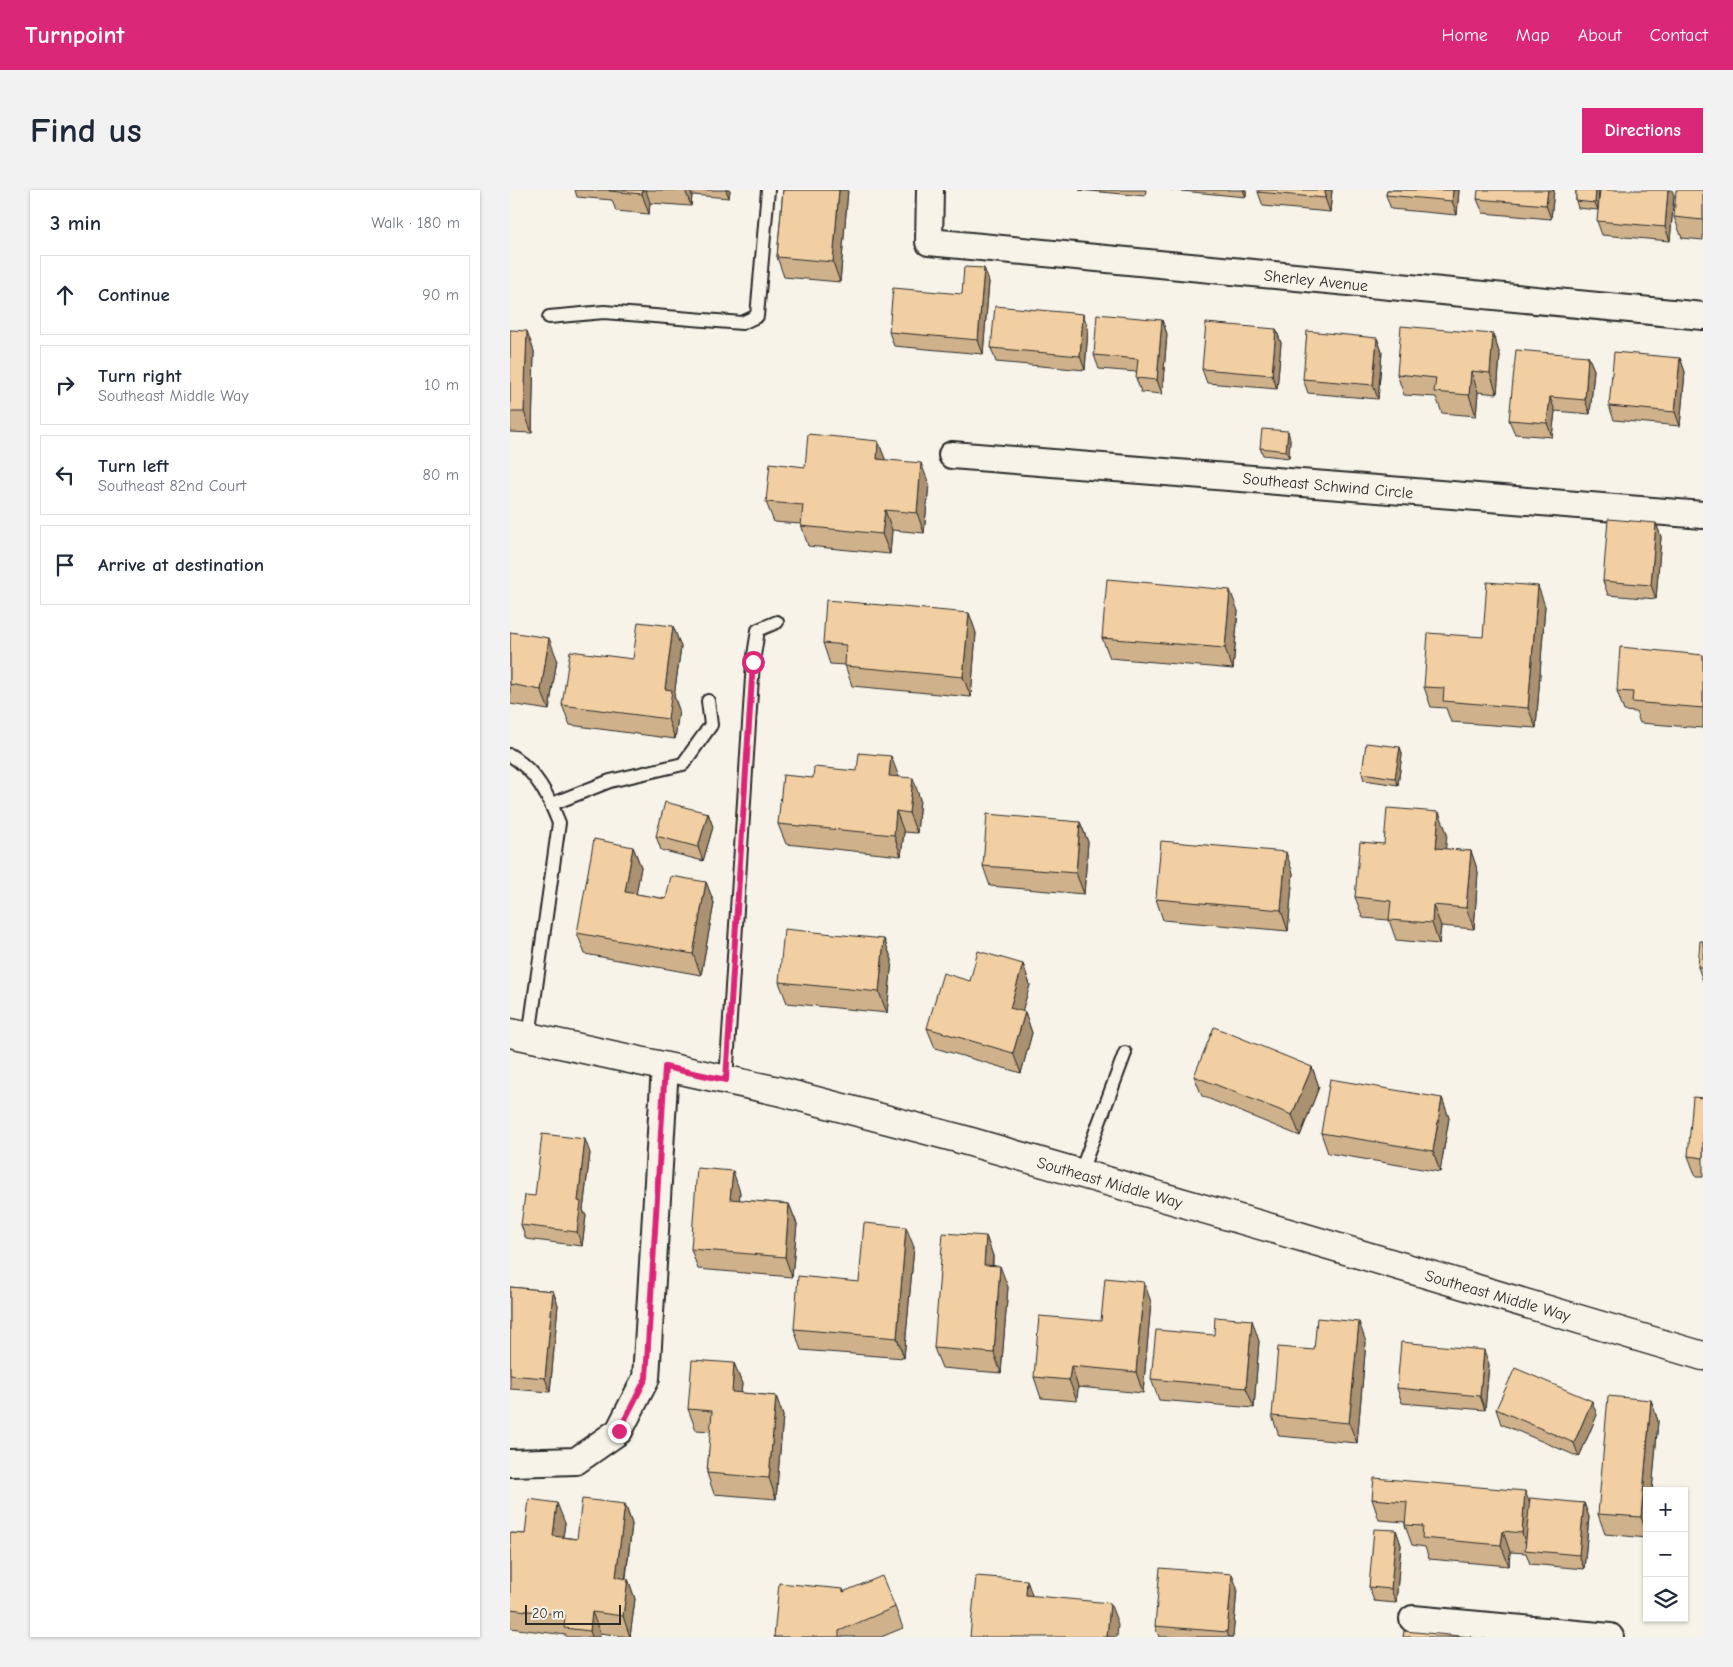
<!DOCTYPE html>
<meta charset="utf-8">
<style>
:root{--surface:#fff;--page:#f2f2f3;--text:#1f2937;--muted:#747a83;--line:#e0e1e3;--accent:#db2777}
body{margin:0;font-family:"Comic Neue",sans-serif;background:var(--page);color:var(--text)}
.controls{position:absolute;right:15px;bottom:15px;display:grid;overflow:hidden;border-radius:0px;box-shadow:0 1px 4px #0004}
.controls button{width:45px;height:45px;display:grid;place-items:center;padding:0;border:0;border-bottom:1px solid var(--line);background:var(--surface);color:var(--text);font:25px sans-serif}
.scale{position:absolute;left:15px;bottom:12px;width:96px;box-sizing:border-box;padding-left:5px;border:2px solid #2b2b2b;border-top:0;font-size:14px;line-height:18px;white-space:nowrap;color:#2b2b2b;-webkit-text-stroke:4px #f7f3e8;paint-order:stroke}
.stop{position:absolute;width:15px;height:15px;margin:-11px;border:4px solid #db2777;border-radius:50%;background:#fff}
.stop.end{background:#db2777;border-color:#fff;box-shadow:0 1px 5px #0008}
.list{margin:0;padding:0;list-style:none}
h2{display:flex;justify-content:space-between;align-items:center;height:65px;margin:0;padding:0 20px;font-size:21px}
h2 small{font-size:16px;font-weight:400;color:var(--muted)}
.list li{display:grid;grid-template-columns:32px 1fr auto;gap:15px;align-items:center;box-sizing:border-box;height:80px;margin:0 10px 10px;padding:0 10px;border:1px solid var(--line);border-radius:0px}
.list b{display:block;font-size:19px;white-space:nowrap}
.list p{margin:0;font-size:16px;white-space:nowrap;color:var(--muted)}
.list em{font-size:16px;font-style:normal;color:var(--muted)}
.icon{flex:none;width:28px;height:28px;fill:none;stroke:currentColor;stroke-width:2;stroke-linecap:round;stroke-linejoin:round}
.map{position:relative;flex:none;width:1193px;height:1447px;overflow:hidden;border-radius:0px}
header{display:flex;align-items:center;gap:30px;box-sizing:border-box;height:70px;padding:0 25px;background:var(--accent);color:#fff}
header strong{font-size:24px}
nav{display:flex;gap:28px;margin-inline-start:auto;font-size:18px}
.intro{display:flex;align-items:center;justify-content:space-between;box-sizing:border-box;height:120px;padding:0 30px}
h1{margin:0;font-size:35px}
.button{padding:12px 22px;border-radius:0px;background:var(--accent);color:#fff;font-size:18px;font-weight:700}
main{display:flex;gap:30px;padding:0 30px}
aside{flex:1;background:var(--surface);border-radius:0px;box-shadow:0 1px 4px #0004}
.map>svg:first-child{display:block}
</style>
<header>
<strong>Turnpoint</strong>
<nav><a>Home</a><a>Map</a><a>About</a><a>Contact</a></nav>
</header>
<div class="intro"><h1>Find us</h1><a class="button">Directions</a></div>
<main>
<aside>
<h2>3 min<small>Walk · 180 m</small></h2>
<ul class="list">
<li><svg class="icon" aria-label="ahead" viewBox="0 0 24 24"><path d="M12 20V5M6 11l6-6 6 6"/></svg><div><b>Continue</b></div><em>90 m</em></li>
<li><svg class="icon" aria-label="right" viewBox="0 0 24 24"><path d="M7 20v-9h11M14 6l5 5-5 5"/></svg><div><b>Turn right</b><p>Southeast Middle Way</p></div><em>10 m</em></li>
<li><svg class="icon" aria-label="left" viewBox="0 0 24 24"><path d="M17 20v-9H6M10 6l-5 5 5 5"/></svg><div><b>Turn left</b><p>Southeast 82nd Court</p></div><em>80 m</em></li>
<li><svg class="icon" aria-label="arrive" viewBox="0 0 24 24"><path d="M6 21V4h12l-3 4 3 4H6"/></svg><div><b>Arrive at destination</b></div></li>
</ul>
</aside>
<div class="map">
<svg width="1193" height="1447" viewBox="0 0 1193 1447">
<rect width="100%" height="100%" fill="#f7f3e8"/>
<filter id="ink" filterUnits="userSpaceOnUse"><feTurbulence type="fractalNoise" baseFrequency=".02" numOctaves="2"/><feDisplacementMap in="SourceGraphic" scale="10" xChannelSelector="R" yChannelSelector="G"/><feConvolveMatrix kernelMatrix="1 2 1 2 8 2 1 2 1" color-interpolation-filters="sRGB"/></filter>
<g filter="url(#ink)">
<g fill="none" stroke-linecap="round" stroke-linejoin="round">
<defs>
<g id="service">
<path d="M39 127 94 122 232 133 247 126 258 0"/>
<path d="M0 565C26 581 38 605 49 633L19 847"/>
<path d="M42 614 100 591 173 574 201 535 198 511"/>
<path d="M216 890 243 472 248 440 267 432"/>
<path d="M570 984 615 863"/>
</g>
<g id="minor">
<path d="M420 0 419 52 1193 126"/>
<path d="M442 265 1193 325"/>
<path d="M0 1273 66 1271 109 1241 136 1188 155 877"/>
<path d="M903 1429 1100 1447"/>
</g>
<path id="tertiary" d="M0 843 268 901 447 948 792 1047 1193 1166"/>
</defs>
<use href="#service" stroke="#2b2b2b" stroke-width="16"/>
<use href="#minor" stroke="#2b2b2b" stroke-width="30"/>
<use href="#tertiary" stroke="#2b2b2b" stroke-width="31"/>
<use href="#service" stroke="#f7f3e8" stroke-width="12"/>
<use href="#minor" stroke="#f7f3e8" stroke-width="26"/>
<use href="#tertiary" stroke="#f7f3e8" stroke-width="28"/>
</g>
<g fill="#cfb28b" stroke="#2b2b2b">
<path d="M65 0H220L219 8 182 5 181 16 140 13 139 24 106 21 102 10 67 7Z"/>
<path d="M273 0H338L330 92 274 87 267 67Z"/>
<path d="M569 0H636L635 6Z"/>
<path d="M661 0H736V7Z"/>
<path d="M822 0 820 22 753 16 748 2Z"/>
<path d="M877 0H949L947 25 881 19 876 5Z"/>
<path d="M1044 0 1041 29 973 23 967 9Z"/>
<path d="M1066 0H1089L1088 20 1068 18 1066 11Z"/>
<path d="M1193 0V50L1172 48 1164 27Z"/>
<path d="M1164 5 1160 51 1092 45 1087 31Z"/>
<path d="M474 78 479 92 473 164 384 156 379 142 452 104Z"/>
<path d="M652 130 657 144 652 204 631 202 626 188 627 182 589 179 584 165Z"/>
<path d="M578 138 575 180 486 172 481 158Z"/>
<path d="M766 139 771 153 767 199 697 193 692 179Z"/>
<path d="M0 140 24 161 22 243 0 242Z"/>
<path d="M983 144 990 165 987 204 968 202 966 226 932 223 926 207 894 205 887 184Z"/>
<path d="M867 148 872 162 868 209 798 203 793 189Z"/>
<path d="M1078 166 1084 180 1080 224 1045 221 1042 247 1005 244 999 230Z"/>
<path d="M1170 168 1175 182 1170 236 1104 230 1099 216Z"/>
<path d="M780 249 779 268 753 265 750 258Z"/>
<path d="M368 251 375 270 419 294 414 343 382 340 380 364 298 356 291 334 264 332 256 312 295 277Z"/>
<path d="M1146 333 1151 347 1146 409 1098 405 1093 391Z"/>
<path d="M1035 416 1026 538 941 532 936 518 921 517 914 497 973 447Z"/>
<path d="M728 421 723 479 600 468 592 448Z"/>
<path d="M459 423 466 443 461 507 342 496 335 475 320 474 313 453Z"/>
<path d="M163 436 171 457 164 506 169 520 165 549 60 535 52 515 123 469Z"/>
<path d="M0 442 47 469 39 520 0 514Z"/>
<path d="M1193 465V538L1130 533 1126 522 1114 521 1107 501Z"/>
<path d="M890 557 892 564 888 595 854 590 852 583Z"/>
<path d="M389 587 410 609 407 643 394 642 391 666 276 654 268 634 303 588Z"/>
<path d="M198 623 203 637 193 671 151 660 146 646Z"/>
<path d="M570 632 578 652 574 704 480 696 473 676Z"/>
<path d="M937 643 935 659 961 661 968 682 964 739 931 736 929 754 886 750 879 730 853 728 845 707 874 654Z"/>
<path d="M123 657 131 677 126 704 156 709 196 692 204 713 191 785 75 764 67 743Z"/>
<path d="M783 683 778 741 653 730 646 709Z"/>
<path d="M374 749 382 770 377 823 277 813 269 792Z"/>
<path d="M1193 751V791L1188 777Z"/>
<path d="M513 774 520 795 512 821 515 822 522 843 511 883 425 858 417 838 460 791Z"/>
<path d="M802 877 809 897 790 946 692 906 684 886Z"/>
<path d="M932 908 939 928 930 982 818 963 811 943Z"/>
<path d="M1193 908V987H1186L1178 966Z"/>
<path d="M80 963 73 1020 76 1026 72 1056 16 1049 11 1035 25 1006Z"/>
<path d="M230 1002 229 1010 279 1014 287 1034 282 1087 188 1079 181 1059Z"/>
<path d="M476 1046 483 1066V1076L498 1097 491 1183 432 1178 424 1158Z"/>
<path d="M404 1057 394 1168 291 1160 284 1139Z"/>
<path d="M0 1097 43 1101 48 1115 40 1202 0 1199Z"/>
<path d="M641 1112 633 1203 568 1197 567 1211 531 1208 524 1187 591 1131Z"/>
<path d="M749 1151 744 1218 649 1210 641 1189Z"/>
<path d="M856 1152 847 1253 769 1246 762 1226 804 1160Z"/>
<path d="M224 1173 232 1194 231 1203 266 1206 273 1226 266 1309 204 1304 197 1283 201 1241 186 1240 178 1219Z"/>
<path d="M979 1174 975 1220 892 1213 887 1198Z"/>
<path d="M1141 1210 1148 1231 1142 1301H1137V1348L1095 1344 1088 1324Z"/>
<path d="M986 1219 1087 1225 1069 1267 991 1234Z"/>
<path d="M862 1309 1074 1313 1079 1327 1074 1379 1020 1374 1016 1363 1000 1362 999 1376 919 1369 915 1357 902 1355 895 1335V1332L869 1330Z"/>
<path d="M115 1314 122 1334 116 1388 118 1389 125 1409 120 1447 90 1443 89 1447H57L56 1445 0 1438V1343L15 1344 55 1333 53 1347 67 1349Z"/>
<path d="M886 1340 891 1355 886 1413 864 1411 859 1397Z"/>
<path d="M727 1398 723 1447H649L645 1436Z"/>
<path d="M333 1399 334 1402 385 1417 393 1438 371 1447H264Z"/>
</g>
<g fill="#a99171" stroke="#2b2b2b">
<path d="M132 0H136L140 13 139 24 132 4Z"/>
<path d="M175 0H180L182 5 181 16Z"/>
<path d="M216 0H220L219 8Z"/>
<path d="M329 0H338L330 92 323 72Z"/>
<path d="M733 0H736V7Z"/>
<path d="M815 0H822L820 22 815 8Z"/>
<path d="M943 0H949L947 25 942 11Z"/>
<path d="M1038 0H1044L1041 29 1036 15Z"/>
<path d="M1086 0H1089L1088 20 1085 13Z"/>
<path d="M1158 0H1162L1164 5 1160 51 1155 37Z"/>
<path d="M474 78 479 92 473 164 468 150Z"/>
<path d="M573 124 578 138 575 180 570 166Z"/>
<path d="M652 130 657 144 652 204 647 190Z"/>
<path d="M766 139 771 153 767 199 762 185Z"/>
<path d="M17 141 24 161 22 243 14 222Z"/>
<path d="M983 144 990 165 987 204 980 183Z"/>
<path d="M867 148 872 162 868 209 863 195Z"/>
<path d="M1078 166 1084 180 1080 224 1075 210Z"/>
<path d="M1170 168 1175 182 1170 236 1165 222Z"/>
<path d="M961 181 968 202 966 226 959 205Z"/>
<path d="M1040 207 1045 221 1042 247 1037 233Z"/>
<path d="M778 241 780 249 779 268 776 261Z"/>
<path d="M368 251 376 271 367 269Z"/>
<path d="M411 273 419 294 414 343 407 323Z"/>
<path d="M375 320 382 340 380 364 372 344Z"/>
<path d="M1146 333 1151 347 1146 409 1141 395Z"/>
<path d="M1028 396 1035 416 1026 538 1018 518Z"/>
<path d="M720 400 728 421 723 479 715 458Z"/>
<path d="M459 423 466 443 461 507 453 487Z"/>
<path d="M163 436 171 457 164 506 169 520 165 549 158 529 155 499Z"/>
<path d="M39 448 47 469 39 520 31 500Z"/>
<path d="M890 557 892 564 888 595 885 588Z"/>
<path d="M381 566 389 587 387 607 379 586Z"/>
<path d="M403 588 410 609 407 643 399 623Z"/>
<path d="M386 621 394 642 391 666 384 645Z"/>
<path d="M929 622 937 643 934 679 926 658Z"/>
<path d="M198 623 203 637 193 671 188 657Z"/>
<path d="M570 632 578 652 574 704 566 683Z"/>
<path d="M123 657 131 677 123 722 115 702Z"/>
<path d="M961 661 968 682 964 739 956 718Z"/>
<path d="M776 662 783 683 778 741 771 720Z"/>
<path d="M196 692 204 713 191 785 183 764Z"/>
<path d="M923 715 931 736 929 754 922 733Z"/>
<path d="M374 749 382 770 377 823 369 802Z"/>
<path d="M513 774 520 795 507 838 500 818Z"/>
<path d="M515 822 522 843 511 883 503 863Z"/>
<path d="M802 877 809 897 790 946 782 925Z"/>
<path d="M932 908 939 928 930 982 923 961Z"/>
<path d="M75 949 80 963 73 1020 76 1026 72 1056 67 1042 68 1011Z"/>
<path d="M223 981 230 1002 228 1030 220 1009Z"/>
<path d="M279 1014 287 1034 282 1087 275 1067Z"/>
<path d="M396 1037 404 1057 394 1168 387 1148Z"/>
<path d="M476 1046 483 1066 481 1095 474 1075Z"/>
<path d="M490 1076 498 1097 491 1183 484 1163Z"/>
<path d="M634 1092 641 1112 633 1203 626 1182Z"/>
<path d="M43 1101 48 1115 40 1202 35 1188Z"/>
<path d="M742 1130 749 1151 744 1218 736 1198Z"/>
<path d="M849 1132 856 1152 847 1253 839 1233Z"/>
<path d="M974 1160 979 1174 975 1220 970 1206Z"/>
<path d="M224 1173 232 1194 229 1222 222 1202Z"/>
<path d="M561 1176 568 1197 567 1211 559 1190Z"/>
<path d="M266 1206 273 1226 266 1309 259 1288Z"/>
<path d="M1141 1210 1148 1231 1142 1301H1137V1344L1131 1327Z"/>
<path d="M1082 1211 1087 1225 1069 1267 1064 1253Z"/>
<path d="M1015 1301 1023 1322 1018 1361 1012 1343Z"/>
<path d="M47 1313 55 1333 50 1367 43 1346Z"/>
<path d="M1074 1313 1079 1327 1074 1379 1069 1365Z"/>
<path d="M115 1314 122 1334 113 1408 106 1387Z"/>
<path d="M886 1340 891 1355 886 1413 881 1399Z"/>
<path d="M993 1341 1000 1362 999 1376 991 1355Z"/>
<path d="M722 1384 727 1398 723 1447H719L717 1442Z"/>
<path d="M118 1389 125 1409 120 1447 113 1426Z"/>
<path d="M517 1390 524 1411 516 1405Z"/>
<path d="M600 1413 608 1434 607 1447H597Z"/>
<path d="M82 1422 90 1443 89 1447H82L80 1441Z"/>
</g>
<g fill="#f1cfa2" stroke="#2b2b2b">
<path d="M99 0H132V4L99 1Z"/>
<path d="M273 0H329L323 72 267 67Z"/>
<path d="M748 0H815V8L748 2Z"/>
<path d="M877 0H943L942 11 876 5Z"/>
<path d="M968 0H1038L1036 15 967 9Z"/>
<path d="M1066 0H1086L1085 13 1066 11Z"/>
<path d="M1090 0H1158L1155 37 1087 31Z"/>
<path d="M1166 0H1193V30L1164 27Z"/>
<path d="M454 77 474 78 468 150 379 142 383 98 452 104Z"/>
<path d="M485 116 573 124 570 166 481 158Z"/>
<path d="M587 124 652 130 647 190 626 188 628 169 584 165Z"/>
<path d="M696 133 766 139 762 185 692 179Z"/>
<path d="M891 136 983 144 980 183 961 181 959 205 924 202 926 188 887 184Z"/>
<path d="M0 140 17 141 14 222H0Z"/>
<path d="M797 141 867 148 863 195 793 189Z"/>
<path d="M1006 160 1078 166 1075 210 1040 207 1037 233 999 230Z"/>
<path d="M1104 162 1170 168 1165 222 1099 216Z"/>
<path d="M752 239 778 241 776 261 750 258Z"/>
<path d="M298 244 368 251 367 269 411 273 407 323 375 320 372 344 291 336 293 315 256 312 260 273 295 277Z"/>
<path d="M1098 329 1146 333 1141 395 1093 391Z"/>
<path d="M597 389 720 400 715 458 592 448Z"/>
<path d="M977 392 1028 396 1018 518 933 511 934 498 914 497 918 443 973 447Z"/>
<path d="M316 410 459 423 453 487 335 476 336 455 313 453Z"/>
<path d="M128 432 163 436 155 499 162 500 158 529 52 515 60 461 123 469Z"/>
<path d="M0 442 39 448 31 500 0 494Z"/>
<path d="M1110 457 1193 465V518L1122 512 1123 502 1107 501Z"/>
<path d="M856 553 890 557 885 588 852 583Z"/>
<path d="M349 563 381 566 379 586 403 588 399 623 386 621 384 645 268 634 273 585 303 588 304 577 347 581Z"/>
<path d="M155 612 198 623 188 657 146 646Z"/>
<path d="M877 618 929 622 926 658 961 661 956 718 923 715 922 733 879 730 881 711 845 707 850 652 874 654Z"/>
<path d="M477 624 570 632 566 683 473 676Z"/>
<path d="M84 649 123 657 115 702 156 709 161 686 196 692 183 764 67 743Z"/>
<path d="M651 651 776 662 771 720 646 709Z"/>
<path d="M274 739 374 749 369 802 269 792Z"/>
<path d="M1190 751H1193V777H1188Z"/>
<path d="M468 761 513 774 500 818 515 822 503 863 417 838 433 783 460 791Z"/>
<path d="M704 837 802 877 782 925 684 886Z"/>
<path d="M820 889 932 908 923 961 811 943Z"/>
<path d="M1183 907 1193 908V968L1178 966Z"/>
<path d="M32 944 75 949 68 1011 71 1012 67 1042 11 1035 15 1005 25 1006Z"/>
<path d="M187 978 223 981 220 1009 279 1014 275 1067 181 1059Z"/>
<path d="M354 1033 396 1037 387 1148 284 1139 288 1086 349 1092Z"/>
<path d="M433 1043 476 1046 474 1075 490 1076 484 1163 424 1158Z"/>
<path d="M595 1088 634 1092 626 1182 561 1176 559 1190 524 1187 529 1126 591 1131Z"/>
<path d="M0 1097 43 1101 35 1188 0 1185Z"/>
<path d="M705 1127 742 1130 736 1198 641 1189 646 1140 704 1145Z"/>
<path d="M807 1128 849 1132 839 1233 762 1226 768 1157 804 1160Z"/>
<path d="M891 1152 974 1160 970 1206 887 1198Z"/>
<path d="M182 1170 224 1173 222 1202 266 1206 259 1288 197 1283 202 1221 178 1219Z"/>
<path d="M1005 1178 1082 1211 1064 1253 986 1219Z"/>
<path d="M1098 1206 1141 1210 1131 1327 1088 1324Z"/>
<path d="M864 1288 1015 1301 1012 1343 993 1341 991 1355 912 1348 913 1336 895 1335 897 1312 862 1309Z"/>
<path d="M1020 1308 1074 1313 1069 1365 1015 1360Z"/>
<path d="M19 1309 47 1313 43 1346 67 1349 72 1309 115 1314 106 1387 118 1389 113 1426 82 1422 80 1441 54 1438 55 1425 0 1419V1343L15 1344Z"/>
<path d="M864 1339 886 1340 881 1399 859 1397Z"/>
<path d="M650 1378 722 1384 717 1442 645 1436Z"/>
<path d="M372 1386 385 1417 329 1441V1447H264L269 1393 333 1399V1402Z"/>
<path d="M466 1386 517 1390 516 1405 600 1413 597 1447H460Z"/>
<path d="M894 1441 961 1447H893Z"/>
</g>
</g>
<g fill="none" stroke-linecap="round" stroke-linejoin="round" filter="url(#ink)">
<path stroke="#db2777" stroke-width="6" d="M109 1241 136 1188 155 877 216 890 243 472"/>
</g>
<g text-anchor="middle" stroke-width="5" stroke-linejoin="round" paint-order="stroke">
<g font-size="16" fill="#2b2b2b" stroke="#f7f3e8">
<text transform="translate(806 90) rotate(6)" y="6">Sherley Avenue</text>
<text transform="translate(818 295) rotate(5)" y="6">Southeast Schwind Circle</text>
<text transform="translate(600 992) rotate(16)" y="6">Southeast Middle Way</text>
<text transform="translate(988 1105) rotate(16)" y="6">Southeast Middle Way</text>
</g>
</g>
</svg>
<div class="controls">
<button>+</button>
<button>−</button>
<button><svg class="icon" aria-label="layers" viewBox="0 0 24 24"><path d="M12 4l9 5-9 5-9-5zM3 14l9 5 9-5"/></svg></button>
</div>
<div class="scale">20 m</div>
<div class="stop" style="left:243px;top:472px"></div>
<div class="stop end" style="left:109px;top:1241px"></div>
</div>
</main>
